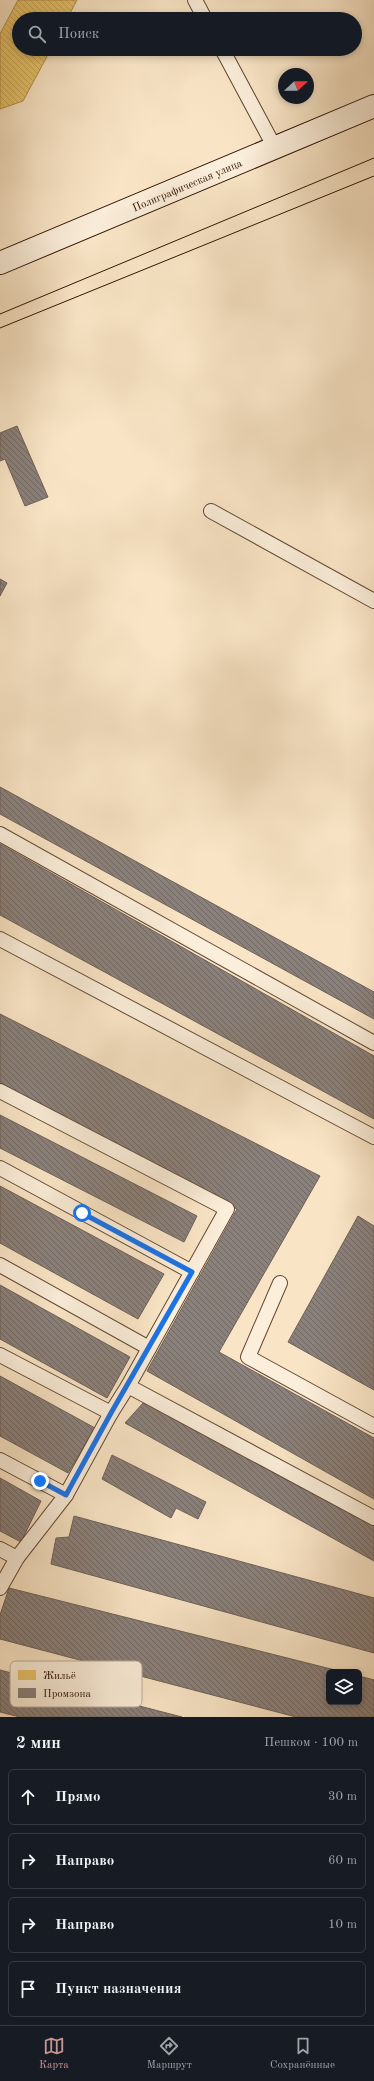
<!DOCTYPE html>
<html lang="ru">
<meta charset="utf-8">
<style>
:root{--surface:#171b24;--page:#242831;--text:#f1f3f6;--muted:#9ea1a6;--line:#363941;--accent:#c59692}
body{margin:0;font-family:"Old Standard TT",serif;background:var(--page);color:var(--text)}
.controls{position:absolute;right:12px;bottom:12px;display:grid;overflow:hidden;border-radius:6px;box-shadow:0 2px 6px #0003}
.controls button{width:36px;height:36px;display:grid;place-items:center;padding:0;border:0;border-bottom:1px solid var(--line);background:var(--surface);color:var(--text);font:20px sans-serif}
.compass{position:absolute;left:278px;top:68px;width:36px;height:36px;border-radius:50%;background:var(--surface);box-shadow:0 2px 6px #0003;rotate:68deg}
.stop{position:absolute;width:12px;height:12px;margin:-9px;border:3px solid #1a73e8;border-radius:50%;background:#fff}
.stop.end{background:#1a73e8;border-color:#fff;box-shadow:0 1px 4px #0008}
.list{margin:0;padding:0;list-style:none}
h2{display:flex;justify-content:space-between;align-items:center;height:52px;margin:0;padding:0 16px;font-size:17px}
h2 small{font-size:13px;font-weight:400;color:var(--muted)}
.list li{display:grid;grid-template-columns:26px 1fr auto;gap:12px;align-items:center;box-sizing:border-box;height:56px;margin:0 8px 8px;padding:0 8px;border:1px solid var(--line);border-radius:6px}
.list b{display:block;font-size:15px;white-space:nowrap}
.list em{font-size:13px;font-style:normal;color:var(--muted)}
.icon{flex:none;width:22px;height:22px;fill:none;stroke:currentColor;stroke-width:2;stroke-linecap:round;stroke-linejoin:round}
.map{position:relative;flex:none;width:374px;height:1717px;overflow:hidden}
.search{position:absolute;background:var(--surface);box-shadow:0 2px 6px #0003;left:12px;right:12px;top:12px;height:44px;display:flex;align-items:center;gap:10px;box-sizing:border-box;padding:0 14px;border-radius:22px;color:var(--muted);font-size:15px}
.sheet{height:308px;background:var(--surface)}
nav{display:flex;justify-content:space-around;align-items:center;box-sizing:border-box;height:56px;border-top:1px solid var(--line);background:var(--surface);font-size:11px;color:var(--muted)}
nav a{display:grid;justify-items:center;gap:2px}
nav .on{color:var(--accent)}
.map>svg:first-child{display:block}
</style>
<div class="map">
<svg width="374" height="1717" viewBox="0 0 374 1717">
<defs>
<pattern id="homes-back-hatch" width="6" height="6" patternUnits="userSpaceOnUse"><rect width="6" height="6" fill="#e9c46a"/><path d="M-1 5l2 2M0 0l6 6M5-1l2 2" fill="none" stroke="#c8a85a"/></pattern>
<pattern id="industry-back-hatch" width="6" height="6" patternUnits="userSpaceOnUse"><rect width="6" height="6" fill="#8a817c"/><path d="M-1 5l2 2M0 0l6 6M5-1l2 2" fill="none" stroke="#716863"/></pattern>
</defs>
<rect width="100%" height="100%" fill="#f9e5c6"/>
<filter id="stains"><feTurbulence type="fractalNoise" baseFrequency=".005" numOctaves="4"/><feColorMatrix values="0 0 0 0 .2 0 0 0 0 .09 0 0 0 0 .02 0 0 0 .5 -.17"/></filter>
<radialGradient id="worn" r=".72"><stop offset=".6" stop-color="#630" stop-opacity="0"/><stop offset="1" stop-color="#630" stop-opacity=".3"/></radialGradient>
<path fill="url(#homes-back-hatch)" stroke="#b18f4b" d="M18 0H77L67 19H19V49H51L23 101 0 109V34Z"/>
<g fill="url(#industry-back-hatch)" stroke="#6f6058">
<path d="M17 426 48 497 25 506 5 459 0 461V433Z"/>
<path d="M0 579 7 583 0 596Z"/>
<path d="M0 787 374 992V1019L0 814Z"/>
<path d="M0 844 374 1056V1119L0 915Z"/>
<path d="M0 1014 320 1176 219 1352 374 1438V1499L147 1371 237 1209 0 1088Z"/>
<path d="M0 1115 197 1216 184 1242 0 1148Z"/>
<path d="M0 1186 164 1274 138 1319 0 1243Z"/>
<path d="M358 1216 374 1226V1390L288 1342Z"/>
<path d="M0 1285 130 1357 107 1398 0 1339Z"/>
<path d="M0 1376 95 1428 68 1473 0 1436Z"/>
<path d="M144 1402 374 1526V1561L125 1423Z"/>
<path d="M112 1455 206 1502 198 1519 176 1508 171 1518 102 1479Z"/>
<path d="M0 1478 41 1501 21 1542 0 1531Z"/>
<path d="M74 1516 374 1598V1653L51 1564 56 1538 69 1537Z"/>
<path d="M9 1588 343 1672H329V1702H359V1676L374 1680V1717H296L0 1639V1615Z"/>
<path d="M0 1670 182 1717H20L0 1712Z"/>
</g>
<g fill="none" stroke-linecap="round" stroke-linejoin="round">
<defs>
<g id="lane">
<path d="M195 0 205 19"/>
<path d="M222 49 275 148"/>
<path d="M211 511 374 601"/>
<path d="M0 834 374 1043"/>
<path d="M0 939 374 1137"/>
<path d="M0 1091 227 1209 128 1386"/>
<path d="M0 1168 192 1272"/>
<path d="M0 1265 149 1348"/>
<path d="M280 1283 248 1357 374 1426"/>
<path d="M0 1355 111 1413 128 1386 374 1518"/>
<path d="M0 1460 66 1495"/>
<path d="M0 1549 17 1558"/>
<path d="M0 1588 17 1558 66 1495 111 1413"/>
</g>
<path id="secondary" d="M0 263 374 106"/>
</defs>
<use href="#lane" stroke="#624834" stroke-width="16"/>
<use href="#secondary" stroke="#2f1303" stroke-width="24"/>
<use href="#lane" stroke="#fbeeda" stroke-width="14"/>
<use href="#secondary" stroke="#fbeeda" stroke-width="22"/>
<g stroke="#2f1303" stroke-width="1">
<path d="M0 314 374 158"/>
<path d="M0 328 374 176"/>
</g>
</g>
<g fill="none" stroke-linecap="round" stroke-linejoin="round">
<path stroke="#1a73e8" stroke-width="5" d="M40 1481 66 1495 111 1413 192 1272 82 1213"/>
</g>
<g text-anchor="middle" stroke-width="4" stroke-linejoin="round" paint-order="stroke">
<g font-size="11" fill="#2f1303" stroke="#fbeeda">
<text transform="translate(187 185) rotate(-23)" y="4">Полиграфическая улица</text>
</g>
</g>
<rect x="10" y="1661" width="132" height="46" rx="6" fill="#fbeeda" stroke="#beac9a" stroke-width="1"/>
<rect x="18" y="1670" width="18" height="10" fill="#e9c46a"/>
<rect x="18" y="1688" width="18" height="10" fill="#8a817c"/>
<g font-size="11" fill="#2f1303">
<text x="43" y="1679">Жильё</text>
<text x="43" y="1697">Промзона</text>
</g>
<rect width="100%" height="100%" filter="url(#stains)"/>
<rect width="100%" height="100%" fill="url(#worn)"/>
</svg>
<div class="controls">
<button><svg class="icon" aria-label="layers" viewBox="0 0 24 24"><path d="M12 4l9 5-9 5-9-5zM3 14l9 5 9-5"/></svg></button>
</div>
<svg class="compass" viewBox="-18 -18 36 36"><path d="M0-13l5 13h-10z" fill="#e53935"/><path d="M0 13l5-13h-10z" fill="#9ea1a6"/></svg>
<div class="stop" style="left:82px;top:1213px"></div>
<div class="stop end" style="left:40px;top:1481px"></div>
<div class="search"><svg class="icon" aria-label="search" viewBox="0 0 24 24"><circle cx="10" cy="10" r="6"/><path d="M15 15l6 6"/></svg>Поиск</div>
</div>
<section class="sheet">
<h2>2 мин<small>Пешком · 100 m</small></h2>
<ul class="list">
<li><svg class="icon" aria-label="ahead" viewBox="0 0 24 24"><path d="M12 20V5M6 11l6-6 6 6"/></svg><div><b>Прямо</b></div><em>30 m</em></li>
<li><svg class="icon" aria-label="right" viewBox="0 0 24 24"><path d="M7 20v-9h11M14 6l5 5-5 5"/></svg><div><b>Направо</b></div><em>60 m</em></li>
<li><svg class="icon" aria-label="right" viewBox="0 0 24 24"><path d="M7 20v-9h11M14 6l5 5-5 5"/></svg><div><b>Направо</b></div><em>10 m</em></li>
<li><svg class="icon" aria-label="arrive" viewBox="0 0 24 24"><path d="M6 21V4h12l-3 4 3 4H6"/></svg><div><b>Пункт назначения</b></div></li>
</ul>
</section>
<nav>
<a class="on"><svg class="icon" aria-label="map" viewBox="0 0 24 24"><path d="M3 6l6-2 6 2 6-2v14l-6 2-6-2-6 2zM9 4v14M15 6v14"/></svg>Карта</a>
<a><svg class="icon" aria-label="directions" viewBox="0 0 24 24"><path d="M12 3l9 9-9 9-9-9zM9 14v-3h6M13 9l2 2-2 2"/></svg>Маршрут</a>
<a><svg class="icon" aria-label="saved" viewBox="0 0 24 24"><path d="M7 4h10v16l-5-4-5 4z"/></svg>Сохранённые</a>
</nav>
